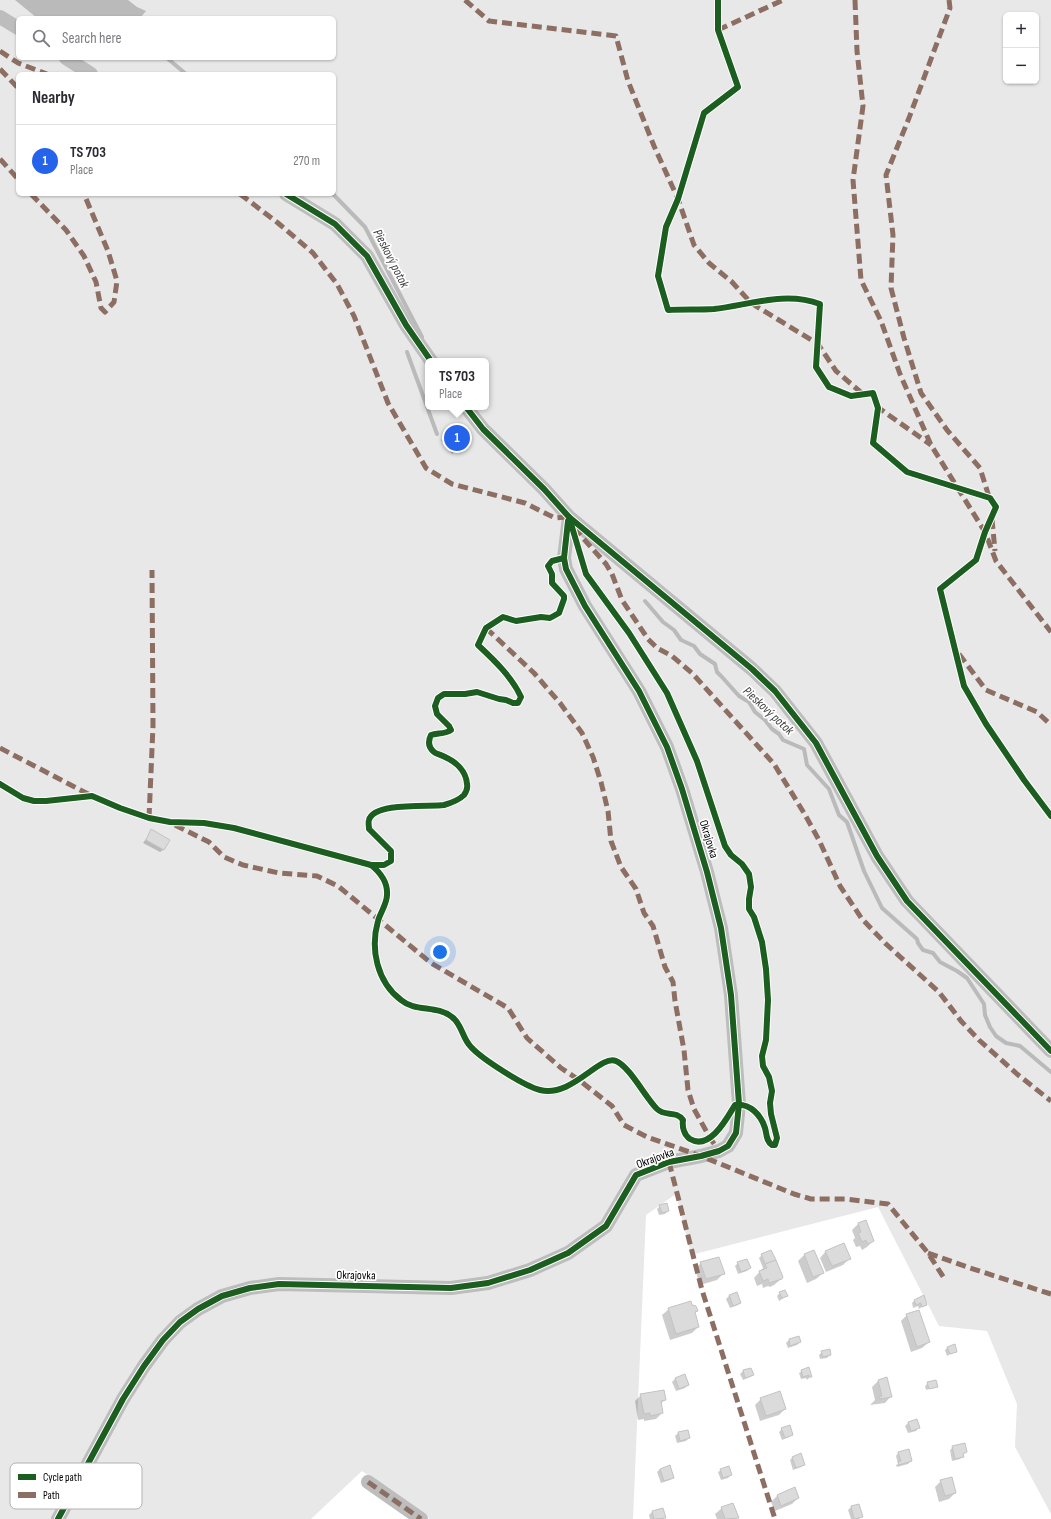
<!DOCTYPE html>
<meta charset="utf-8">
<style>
:root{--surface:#fff;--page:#f2f2f3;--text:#2b2b33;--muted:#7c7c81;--line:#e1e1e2;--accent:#2563eb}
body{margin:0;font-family:"Sofia Sans Condensed",sans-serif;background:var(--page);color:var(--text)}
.controls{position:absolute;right:12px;top:12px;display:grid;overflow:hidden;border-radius:6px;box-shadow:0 1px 3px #0004}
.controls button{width:36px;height:36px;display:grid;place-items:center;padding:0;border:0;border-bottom:1px solid var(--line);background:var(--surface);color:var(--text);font:20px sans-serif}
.you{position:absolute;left:440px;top:952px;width:14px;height:14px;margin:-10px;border:3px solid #fff;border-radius:50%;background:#1a73e8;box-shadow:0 0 0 6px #1a73e833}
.badge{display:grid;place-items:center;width:26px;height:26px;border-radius:50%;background:var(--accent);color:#fff;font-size:13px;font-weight:700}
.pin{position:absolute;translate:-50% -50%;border:2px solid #fff;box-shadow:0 1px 4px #0006}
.popup{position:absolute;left:425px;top:358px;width:64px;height:52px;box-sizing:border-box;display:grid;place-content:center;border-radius:6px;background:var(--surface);filter:drop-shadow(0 1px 3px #0005);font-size:13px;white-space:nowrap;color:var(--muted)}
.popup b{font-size:15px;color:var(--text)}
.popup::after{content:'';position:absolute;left:50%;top:100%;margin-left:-8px;border:8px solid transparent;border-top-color:var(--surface)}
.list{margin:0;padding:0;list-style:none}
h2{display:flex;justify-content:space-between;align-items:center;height:52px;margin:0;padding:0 16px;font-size:17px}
h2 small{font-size:13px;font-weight:400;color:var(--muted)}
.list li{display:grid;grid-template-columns:26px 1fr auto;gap:12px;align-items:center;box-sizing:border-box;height:72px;padding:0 16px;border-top:1px solid var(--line)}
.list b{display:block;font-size:15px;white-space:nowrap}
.list p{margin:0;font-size:13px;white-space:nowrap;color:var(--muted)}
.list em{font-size:13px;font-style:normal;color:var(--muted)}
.icon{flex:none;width:22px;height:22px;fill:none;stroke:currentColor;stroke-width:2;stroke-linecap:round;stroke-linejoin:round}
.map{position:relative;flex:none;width:1051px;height:1519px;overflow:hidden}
.search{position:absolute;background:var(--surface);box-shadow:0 1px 3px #0004;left:16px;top:16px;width:320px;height:44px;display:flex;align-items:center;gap:10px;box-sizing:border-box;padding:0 14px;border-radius:6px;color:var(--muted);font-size:15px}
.panel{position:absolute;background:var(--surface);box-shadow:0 1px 3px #0004;left:16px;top:72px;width:320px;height:124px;border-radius:6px}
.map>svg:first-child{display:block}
</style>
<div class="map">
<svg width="1051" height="1519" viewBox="0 0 1051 1519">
<rect width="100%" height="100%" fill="#fff"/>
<path fill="#e8e8e8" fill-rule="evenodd" d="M0 0H1051V1514L1015 1447 1017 1404 987 1331 939 1326 878 1207 691 1255 676 1194 646 1215 633 1519H430L362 1471 311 1519H0ZM1006 15H1036V81H1006ZM18 18H334V58H18ZM18 74H334V194H18ZM428 361H486V407H428Z"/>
<path fill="#bababa" d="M15 0H128L137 7 146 11 140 18H37Z"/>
<g fill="#0003">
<path d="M458 426 466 443 452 454 441 440Z"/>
<path d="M152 831 163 850 160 852 143 843Z"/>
<path d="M660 1206 668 1211 665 1214 659 1215 657 1209Z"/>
<path d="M865 1221 873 1241 867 1247 862 1250 860 1246 856 1247 853 1240 855 1238 852 1230 858 1224Z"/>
<path d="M826 1251 850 1258 843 1265 826 1272 820 1258Z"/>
<path d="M762 1255 781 1279 774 1285 770 1287 768 1286 763 1288 762 1284 757 1286 754 1278 763 1268 759 1258Z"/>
<path d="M804 1255 823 1273 816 1279 807 1283 798 1261Z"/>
<path d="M701 1263 723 1274 717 1280 700 1285 695 1269Z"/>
<path d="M738 1263 750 1268 747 1271 738 1274 735 1266Z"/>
<path d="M736 1293 740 1303 738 1305 730 1308 726 1299 729 1296Z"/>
<path d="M780 1293 787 1296 779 1301 777 1296Z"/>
<path d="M914 1301 926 1304 919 1309 918 1306 913 1308 912 1303Z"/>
<path d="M692 1306 697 1311 694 1313 698 1327 692 1333 670 1340 662 1315 669 1309Z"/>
<path d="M907 1315 929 1342 922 1348 911 1352 901 1321Z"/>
<path d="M798 1337 800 1342 797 1345 788 1348 786 1343 789 1340Z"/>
<path d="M948 1347 956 1351 947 1356 945 1350Z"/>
<path d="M822 1352 830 1355 827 1358 820 1359 819 1355Z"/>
<path d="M751 1369 753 1375 750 1377 743 1380 740 1374 743 1371Z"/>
<path d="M808 1369 811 1376 807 1380 806 1378 801 1379 799 1373 802 1371Z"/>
<path d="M684 1375 688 1385 685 1388 676 1391 672 1382 675 1379Z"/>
<path d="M878 1381 891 1396 885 1403 870 1405 875 1400 872 1387Z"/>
<path d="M928 1383 937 1386 935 1388V1387L926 1390 925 1386Z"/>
<path d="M641 1395 665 1400 660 1404 662 1413 656 1419 644 1421V1419L638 1420 635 1401Z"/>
<path d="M761 1399 785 1409 779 1415 760 1421 755 1405Z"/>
<path d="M916 1421 918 1428 916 1431 908 1433 905 1426 908 1423Z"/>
<path d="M782 1429 792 1434 789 1437 782 1440 779 1432Z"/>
<path d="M687 1431 689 1438 686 1441 677 1443 675 1436 678 1433Z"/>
<path d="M953 1447 966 1451 960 1459 952 1461 950 1450Z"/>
<path d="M898 1453 911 1461 908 1464 897 1467 896 1465 898 1464 896 1456Z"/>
<path d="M792 1458 804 1464 801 1467 793 1470 790 1460Z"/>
<path d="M660 1469 673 1478 670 1480 661 1483 657 1472Z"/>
<path d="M721 1470 731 1475 728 1478 721 1480 718 1472Z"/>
<path d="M941 1481 955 1493 949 1499 939 1502 935 1487Z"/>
<path d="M794 1488 798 1498 792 1504 775 1511 771 1502 777 1496Z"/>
<path d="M859 1505 861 1517 859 1519H851L848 1510 851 1507Z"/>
<path d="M722 1508 738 1518 736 1519H717L715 1514Z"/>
<path d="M662 1509 664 1519H650L649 1515 652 1512Z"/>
</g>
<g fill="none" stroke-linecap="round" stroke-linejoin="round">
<g stroke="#bababa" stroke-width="4">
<path d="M167 58 186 74"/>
<path d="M333 194 365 227 422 337"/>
<path d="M407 352 437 434"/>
<path d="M645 601 663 622 674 630 681 640 694 646 700 654 715 664 717 672 722 677 739 696 749 702 755 712 765 720 772 729 779 734 783 740 804 749 807 765 829 789 839 815 847 822 864 871 882 908 917 939 918 943 923 950 933 953 940 962 957 971 967 978 984 1004 985 1015 990 1027 996 1036 1006 1043 1020 1046 1051 1072"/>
</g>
</g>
<g fill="#dbdbdb" stroke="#c3c3c3">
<path d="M459 424 471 440 455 452 443 436Z"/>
<path d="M151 829 170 840 164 850 146 840Z"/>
<path d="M667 1203 669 1211 662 1213 659 1205Z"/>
<path d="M866 1220 874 1241 868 1244 866 1240 862 1242 858 1233 861 1232 858 1223Z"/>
<path d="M844 1243 851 1259 832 1266 825 1251Z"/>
<path d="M771 1250 776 1260 765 1264 761 1254Z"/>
<path d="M814 1250 824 1273 813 1277 804 1254Z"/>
<path d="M719 1257 725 1274 706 1279 700 1262Z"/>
<path d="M747 1259 751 1268 741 1272 737 1262Z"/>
<path d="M776 1260 783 1277 782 1279 769 1283 768 1279 763 1281 759 1271 767 1268 765 1264Z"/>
<path d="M785 1290 788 1296 782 1298 779 1292Z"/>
<path d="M737 1292 741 1303 733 1306 729 1295Z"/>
<path d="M924 1295 927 1305 922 1307 921 1303 916 1305 914 1300Z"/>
<path d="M691 1301 692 1305 696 1306 698 1311 695 1312 699 1327 676 1334 668 1308Z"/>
<path d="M919 1310 930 1342 917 1347 906 1314Z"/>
<path d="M799 1336 801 1342 790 1346 789 1339Z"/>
<path d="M955 1344 957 1352 950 1354 947 1347Z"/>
<path d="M830 1349 831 1355 823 1357 821 1351Z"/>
<path d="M809 1367 812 1377H809V1375L803 1377 801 1370Z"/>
<path d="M751 1368 754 1375 745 1378 743 1370Z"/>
<path d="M685 1374 689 1385 679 1389 675 1378Z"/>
<path d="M887 1377 892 1397 880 1399 879 1397 882 1396 878 1380Z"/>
<path d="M936 1380 938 1387 929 1389 927 1382Z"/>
<path d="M664 1390 666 1400 661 1401 663 1413 650 1416V1413L644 1414 640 1394Z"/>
<path d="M780 1391 786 1409 766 1416 760 1398Z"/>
<path d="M917 1419 920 1428 911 1431 908 1422Z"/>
<path d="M790 1425 793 1435 785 1438 781 1428Z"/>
<path d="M688 1430 690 1438 680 1441 678 1432Z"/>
<path d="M965 1443 967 1452 963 1454 964 1457 955 1459 952 1446Z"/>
<path d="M909 1449 912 1461 899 1465 898 1462 901 1461 898 1452Z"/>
<path d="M801 1453 805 1465 796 1468 792 1457Z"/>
<path d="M670 1465 674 1478 664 1481 660 1469Z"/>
<path d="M729 1466 732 1475 723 1478 720 1469Z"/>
<path d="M952 1477 956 1493 945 1496 940 1480Z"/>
<path d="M795 1487 799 1498 781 1506 777 1495Z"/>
<path d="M733 1503 739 1518 725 1519 721 1507Z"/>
<path d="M859 1504 863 1517 854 1519 851 1506Z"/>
<path d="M663 1508 666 1518 654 1519 652 1511Z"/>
</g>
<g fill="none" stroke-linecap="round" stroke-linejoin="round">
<g stroke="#bdbdbd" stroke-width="14">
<path d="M0 17 18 28"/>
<path d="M66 58 91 74"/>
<path d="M286 194 335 224 367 256 406 325 431 361"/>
<path d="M466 407 483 429 544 489 569 517 752 669 775 691 816 743 877 856 907 901 1051 1051"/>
<path d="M368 1482 421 1519"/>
<path d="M58 1519 123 1399 144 1366 163 1340 180 1322 198 1309 222 1296 250 1288 279 1284 451 1288 488 1283 530 1270 568 1253 606 1226 636 1175 669 1162 701 1156 719 1151 728 1146 736 1133 739 1104 731 995 721 928 707 872 682 789 667 747 639 691 585 606 566 569 564 558 569 517"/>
</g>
<g stroke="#8d6e63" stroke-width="5" stroke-dasharray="10 5" stroke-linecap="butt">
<path d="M465 0 489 21 616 36 628 81 654 146 678 199 694 245 709 263 732 282 751 303 818 344 836 371 864 395"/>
<path d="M855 0 857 51 863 106 853 180 861 280 881 321 900 374 931 445 985 532 996 561 1051 632"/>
<path d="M949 0 950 8 909 118 886 175 893 235 891 288 904 338 921 393 947 430 980 468 990 500"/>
<path d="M718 30 783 0"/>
<path d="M0 51 18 63 47 74"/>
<path d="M0 69 18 88"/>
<path d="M0 159 18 179"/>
<path d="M31 194 66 230 84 256 96 282 101 308 105 312 114 302 117 281 108 251 84 194"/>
<path d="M240 194 278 223 313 253 337 284 354 316 388 403 426 468 452 484 525 503 555 518 569 517"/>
<path d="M876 406 931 445"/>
<path d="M992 519 995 551"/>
<path d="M575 527 583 538 606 564 612 574 622 600 648 639 657 648 672 656 692 673 774 764 804 813 819 840 840 886 862 919 886 944 939 992 961 1021 979 1040 1017 1074 1051 1101"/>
<path d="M486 628 534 673 560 703 582 733 593 757 601 782 608 811 611 841 621 867 636 889 644 913 653 926 665 967 673 982 675 1001 684 1050 688 1090 694 1109 710 1138 719 1151"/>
<path d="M959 654 986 690 1037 712 1051 725"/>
<path d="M0 748 90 795"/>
<path d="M149 818 153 726 152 570"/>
<path d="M175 825 209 842 224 857 243 865 279 873 317 876 338 886 431 963 508 1008 527 1038 561 1068 579 1080 612 1106 624 1125 647 1137 701 1156 794 1194 811 1199H845L888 1204 928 1253 944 1278"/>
<path d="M669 1162 702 1290 775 1519"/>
<path d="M928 1253 970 1268 1051 1294"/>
<path d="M368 1482 421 1519"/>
</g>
<defs>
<g id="cycleway">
<path d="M718 0V30L738 87 704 113 678 199 666 227 658 276 668 310C684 309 699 310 714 309 749 305 785 291 820 304L816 367 829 387 851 396 873 393 878 408 873 443 907 472 990 498 996 507 985 532 976 560 940 589 964 686 986 724 1024 780 1051 816"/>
<path d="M286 194 335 224 367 256 406 325 431 361"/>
<path d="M466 407 483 429 544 489 569 517 752 669 775 691 816 743 877 856 907 901 1051 1051"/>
<path d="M0 784 23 798 34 801H46L92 796 120 808 149 818 170 822 204 823 234 828 371 865C381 873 388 882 387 895 387 904 380 913 378 921 370 949 377 982 401 1000 415 1012 437 1005 452 1017 462 1024 462 1038 471 1047 482 1059 524 1086 540 1090 572 1098 600 1054 616 1061 630 1067 645 1097 657 1109 665 1117 676 1110 683 1120 682 1127 684 1135 690 1139 710 1151 727 1118 735 1105 750 1103 761 1115 765 1128 767 1135 766 1141 772 1145H775L777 1138 771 1114 770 1103 772 1091 769 1077 763 1066 762 1056 766 1040 768 1000 766 969 762 942 754 917 749 909V899L751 887 749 874 742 864 731 855 725 846 697 761 667 693 629 633 586 574 569 517"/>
<path d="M371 865H384L391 861V851L369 829C369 826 368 822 369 820 374 802 429 807 444 805 451 803 459 800 464 795 466 792 468 788 467 784 466 771 456 762 445 757 442 755 436 754 434 752 428 747 428 741 431 735 437 733 446 734 451 730L449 726 437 714 435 706 438 698 444 694H465L477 692 499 699 506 700 513 703H518L521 697C512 677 494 660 478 645L486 628 503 617 516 621 541 617 550 618 559 613 564 599V596L552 583V574L548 566 552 561 564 558"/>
<path d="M58 1519 123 1399 144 1366 163 1340 180 1322 198 1309 222 1296 250 1288 279 1284 451 1288 488 1283 530 1270 568 1253 606 1226 636 1175 669 1162 701 1156 719 1151 728 1146 736 1133 739 1104 731 995 721 928 707 872 682 789 667 747 639 691 585 606 566 569 564 558 568 521"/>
</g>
</defs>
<use href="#cycleway" stroke="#fff" stroke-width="8"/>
<use href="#cycleway" stroke="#1b5e20" stroke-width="6"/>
</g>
<g text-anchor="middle" stroke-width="3.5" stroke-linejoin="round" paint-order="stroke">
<g font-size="12" fill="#000" stroke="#fff">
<text transform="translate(709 839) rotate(73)" y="4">Okrajovka</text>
<text transform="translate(655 1158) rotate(-20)" y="4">Okrajovka</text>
<text transform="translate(356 1275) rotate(1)" y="4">Okrajovka</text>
</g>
<g font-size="13" font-style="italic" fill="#3d3d3d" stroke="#fff">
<text transform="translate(392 258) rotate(63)" y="5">Pieskový potok</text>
<text transform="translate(769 710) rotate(43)" y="5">Pieskový potok</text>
</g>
</g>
<rect x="10" y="1463" width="132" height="46" rx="6" fill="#fff" stroke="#b2b2b2" stroke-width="1"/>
<rect x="18" y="1474" width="18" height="6" fill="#1b5e20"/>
<rect x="18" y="1492" width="18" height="6" fill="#8d6e63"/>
<g font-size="11" fill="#000">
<text x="43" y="1481">Cycle path</text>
<text x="43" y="1499">Path</text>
</g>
</svg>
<div class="controls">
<button>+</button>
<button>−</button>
</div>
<div class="you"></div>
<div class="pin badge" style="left:457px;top:438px">1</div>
<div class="popup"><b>TS 703</b>Place</div>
<div class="search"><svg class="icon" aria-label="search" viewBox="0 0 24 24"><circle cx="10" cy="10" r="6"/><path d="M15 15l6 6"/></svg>Search here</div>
<section class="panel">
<h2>Nearby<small></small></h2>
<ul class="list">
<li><span class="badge">1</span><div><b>TS 703</b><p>Place</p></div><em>270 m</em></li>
</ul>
</section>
</div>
